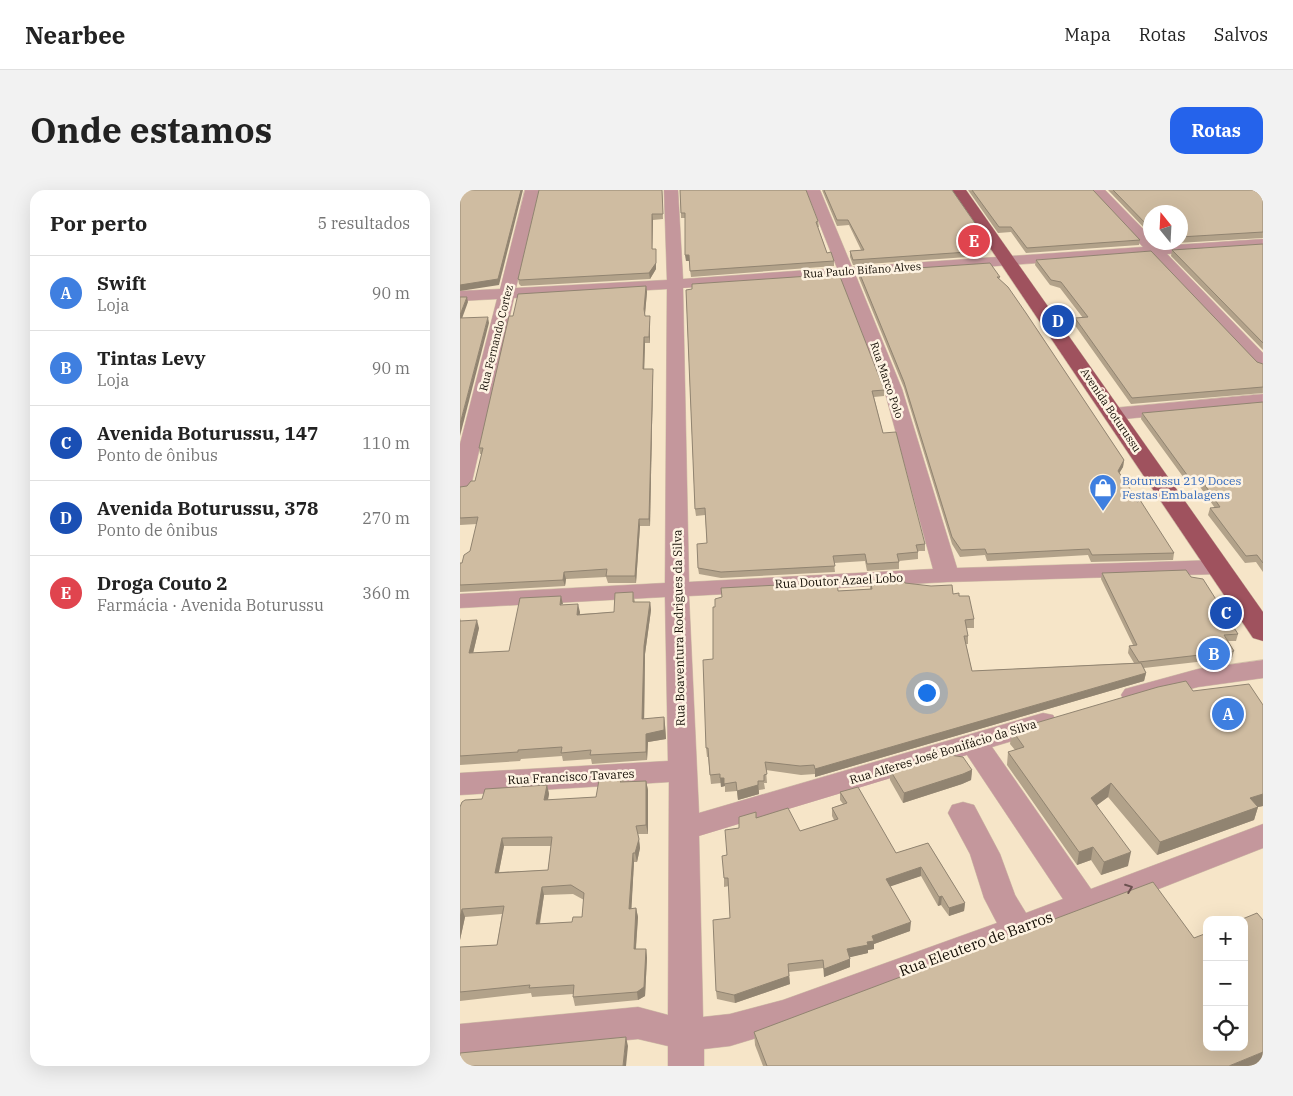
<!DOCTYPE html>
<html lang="pt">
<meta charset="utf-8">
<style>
:root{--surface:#fff;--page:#f2f2f2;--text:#222;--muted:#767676;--line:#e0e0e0;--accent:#2563eb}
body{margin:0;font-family:"IBM Plex Serif",serif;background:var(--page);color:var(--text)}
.controls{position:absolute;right:15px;bottom:15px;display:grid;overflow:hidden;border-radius:10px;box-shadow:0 5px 20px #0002}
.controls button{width:45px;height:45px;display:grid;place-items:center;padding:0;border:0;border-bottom:1px solid var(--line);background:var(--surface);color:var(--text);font:25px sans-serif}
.compass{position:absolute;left:683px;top:15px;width:45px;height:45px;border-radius:50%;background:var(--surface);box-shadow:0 5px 20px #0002;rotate:342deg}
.you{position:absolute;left:466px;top:502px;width:18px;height:18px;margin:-12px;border:4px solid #fff;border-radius:50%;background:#1a73e8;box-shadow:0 0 0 8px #1a73e833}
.badge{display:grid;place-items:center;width:32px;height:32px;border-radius:50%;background:var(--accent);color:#fff;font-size:16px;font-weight:700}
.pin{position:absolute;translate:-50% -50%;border:2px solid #fff;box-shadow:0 1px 5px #0006}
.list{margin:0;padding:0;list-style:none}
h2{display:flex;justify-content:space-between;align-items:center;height:65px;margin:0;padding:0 20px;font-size:21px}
h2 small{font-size:16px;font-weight:400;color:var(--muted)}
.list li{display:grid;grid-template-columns:32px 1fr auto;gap:15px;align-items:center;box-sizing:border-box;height:75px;padding:0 20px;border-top:1px solid var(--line)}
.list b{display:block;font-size:19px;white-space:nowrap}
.list p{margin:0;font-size:16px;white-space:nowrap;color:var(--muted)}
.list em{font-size:16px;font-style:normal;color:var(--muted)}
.icon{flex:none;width:28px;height:28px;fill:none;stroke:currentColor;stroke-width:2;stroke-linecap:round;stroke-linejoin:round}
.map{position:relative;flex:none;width:803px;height:876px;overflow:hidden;border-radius:15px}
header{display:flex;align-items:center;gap:30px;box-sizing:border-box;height:70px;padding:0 25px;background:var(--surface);border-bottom:1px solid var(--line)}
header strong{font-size:24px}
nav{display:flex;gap:28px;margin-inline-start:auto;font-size:18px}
.intro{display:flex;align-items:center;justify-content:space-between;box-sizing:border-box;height:120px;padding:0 30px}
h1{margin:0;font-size:35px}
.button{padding:12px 22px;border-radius:15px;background:var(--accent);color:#fff;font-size:18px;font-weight:700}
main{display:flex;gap:30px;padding:0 30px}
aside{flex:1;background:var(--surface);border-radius:15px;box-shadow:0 5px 20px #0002}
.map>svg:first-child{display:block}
</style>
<header>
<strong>Nearbee</strong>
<nav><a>Mapa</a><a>Rotas</a><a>Salvos</a></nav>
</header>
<div class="intro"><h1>Onde estamos</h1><a class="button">Rotas</a></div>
<main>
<aside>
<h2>Por perto<small>5 resultados</small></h2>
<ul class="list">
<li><span class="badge" style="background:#3f7fe0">A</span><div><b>Swift</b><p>Loja</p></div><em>90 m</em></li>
<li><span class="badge" style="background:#3f7fe0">B</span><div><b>Tintas Levy</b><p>Loja</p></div><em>90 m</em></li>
<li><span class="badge" style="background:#1a4fb4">C</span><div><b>Avenida Boturussu, 147</b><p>Ponto de ônibus</p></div><em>110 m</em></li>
<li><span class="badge" style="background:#1a4fb4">D</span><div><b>Avenida Boturussu, 378</b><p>Ponto de ônibus</p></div><em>270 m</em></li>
<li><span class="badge" style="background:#e0444e">E</span><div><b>Droga Couto 2</b><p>Farmácia · Avenida Boturussu</p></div><em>360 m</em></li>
</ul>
</aside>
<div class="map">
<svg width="803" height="876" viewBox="0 0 803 876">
<rect width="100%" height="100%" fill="#f6e5c8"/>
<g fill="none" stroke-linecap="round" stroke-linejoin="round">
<defs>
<g id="minor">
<path d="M65 0H79L56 98 207 90 204 0H218L223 89 377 78 346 0H360L392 77 683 57 630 0H645L691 47V52H696L699 56 803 49V57L707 64 803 163V178L797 177 691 65 396 86 442 199 497 378 758 370 766 372 770 377 766 382 758 384 487 392 229 406 239 623 583 523 593 525 597 532 593 539 532 557 631 699 803 634V658L635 724 323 840 270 856 244 859V876H208V856L178 849 0 866V834L178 817 208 825 209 592 0 605V583L208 571 205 407 0 418V404L205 393 207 99 54 108 11 296 8 301 0 302V254L37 109 0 111V101L40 99ZM380 87 424 199 473 379 229 392 223 98ZM507 565 603 709 566 723 555 705 540 664 514 615 503 612 492 615 488 623 510 664 524 708 537 733 323 810 270 824 243 827 239 646Z"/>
<path d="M791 0H803V6Z"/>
<path d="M803 204V216L653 230 646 228 643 224 646 220 653 218Z"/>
<path d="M803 470V488L738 497 674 514 665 511 661 505 665 499 738 479Z"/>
</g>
<path id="major" d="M491 0H506L803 422V451L793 448Z"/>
</defs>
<use href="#minor" stroke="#d2c3a9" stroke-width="1"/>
<use href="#major" stroke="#d2c3a9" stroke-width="1"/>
<use href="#minor" fill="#c4979c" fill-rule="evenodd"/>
<use href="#major" fill="#9f525e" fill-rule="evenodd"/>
</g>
<g fill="#b2a28a" fill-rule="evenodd">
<path d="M79 0H202L203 29 193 30 192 59H196V79L190 89 61 96 59 94 58 89Z"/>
<path d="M220 0 358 31 359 37H358L367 63 374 71V76L231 87 229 71H226L225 28H221Z"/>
<path d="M362 0H492L519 39 518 44H517L524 57V62L522 66 393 75 390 67V61L401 60 389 35 377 36Z"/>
<path d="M508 0H633L680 50 679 55 566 63 551 42 538 43Z"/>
<path d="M648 0H799L803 2V48L700 54 697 52H720V22H690V44Z"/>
<path d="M803 54V160L711 66 712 60Z"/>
<path d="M576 70 797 172 803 174V203L671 214 614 134 615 128H623L600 98 590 95 575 75Z"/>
<path d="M399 82 540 87 539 89 664 270 663 277 659 283 673 310 714 363 713 370 631 372 628 365 527 371 525 365 500 367 492 354 444 198 399 88Z"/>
<path d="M186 96 187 102 185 124V126L190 132V153H185L184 179 193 185 190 336H180L176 393H148L146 387 106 389 105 396 0 402V373H2L10 361 17 334 0 335V297L7 296 15 291 22 264H20L19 258 53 126Z"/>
<path d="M226 100 424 200V206L414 207 423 243 465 354V361H458V369L439 371V379L407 381 405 371 374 373 375 382 261 388 239 384 238 378 247 353 245 325 236 326 235 319Z"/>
<path d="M803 212V382L796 372 785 373 748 325 750 318H755L738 294 729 295 681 229 682 223Z"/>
<path d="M642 383 731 387 778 444 776 451H768L774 461 772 468 684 478 686 483 684 491 355 587V584L341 585 306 580 307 593H304L305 599 299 600V604L278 610 277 601 265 602V596L261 597V593L251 594 248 567H247L246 558 253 469 378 401 410 399V390L445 393 493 404 499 406 514 429V438H506L508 446V454H506L512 481 674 473 668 463 669 456 673 455 641 389Z"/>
<path d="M173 402 175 412H190L191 420 185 464 184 529 204 527 205 535 206 549 188 552 187 570 132 574 131 569 103 571 102 566 61 569 60 571 0 575V428L1 431 19 438 13 463 49 461 103 415 120 422V424L154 422Z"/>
<path d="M733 501 803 515V616L798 617 794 630 697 665 648 607 637 615 668 676 641 685 631 670 617 675 547 575 548 562 555 560 550 554 552 540Z"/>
<path d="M430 580H512L511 590 502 594 443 613 430 590Z"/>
<path d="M164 588V592L186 591 188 600V644H178L180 658 177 672H174L171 719 176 718 178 727 176 759H186L187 768 185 806 178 810 115 816 113 807V804L72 807 71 803 0 811V757L37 755 42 724 5 727 0 750V617L22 609 87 595 89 604 88 610 136 607ZM44 656H91L88 680 39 682ZM113 704 124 710 122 727 112 732 80 734 84 705Z"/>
<path d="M380 602 436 663 468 653 505 713 504 721 489 726 481 715 478 716 461 686 430 696 450 741 414 754V759L408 760V763L389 767 390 777 364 787 363 778 329 782 330 794 275 813 257 809 256 801 270 728 269 696 264 697V688L267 665 279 638 296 622 297 627 340 641 374 630 372 626V618L383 614 380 610Z"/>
<path d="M294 842 795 876H303L295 855Z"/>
</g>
<g fill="#918471">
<path d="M61 0H63L39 95 0 101V95Z"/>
<path d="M192 24 193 30 192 64Z"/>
<path d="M196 59V79L190 89 189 83Z"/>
<path d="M225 65H229V71H226Z"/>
<path d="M186 96 187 102 185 124 184 119Z"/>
<path d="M7 107 8 112 0 134V125Z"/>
<path d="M190 126V153L189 147Z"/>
<path d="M28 127 29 133 0 246V234Z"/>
<path d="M184 147 185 153 184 186 183 179Z"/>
<path d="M193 179V185L190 336 189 329Z"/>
<path d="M664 270 663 277 657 287 658 281Z"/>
<path d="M179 329 180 336 176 393 175 386Z"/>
<path d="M104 382 106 389 105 396 103 390Z"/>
<path d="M101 406 103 414 100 415Z"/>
<path d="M190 412 191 420 185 464 184 538 182 529 184 456Z"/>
<path d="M118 414 120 422 118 433 117 425Z"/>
<path d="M17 430 19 438 11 472 9 463Z"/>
<path d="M686 483 684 491 355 587V579Z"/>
<path d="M204 527 205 535 206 549 188 552 187 570 186 562V544Z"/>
<path d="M512 580 511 590 502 594 443 613 444 603Z"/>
<path d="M260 588H264L265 596 261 597Z"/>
<path d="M186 591 188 600V644L186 635Z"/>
<path d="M298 591 299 604 278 610 277 601Z"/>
<path d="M651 593 648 607 629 621 631 608Z"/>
<path d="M87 595 89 604 86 619 84 610Z"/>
<path d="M803 604V616L798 617 794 630 697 665 700 652 790 608Z"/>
<path d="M42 648 44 656 37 691 35 683Z"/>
<path d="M179 649 180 658 177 672 175 663Z"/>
<path d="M633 657 631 670 617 675 619 662Z"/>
<path d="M671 662 668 676 641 685 644 672Z"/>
<path d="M173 663 174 672 171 727 169 719Z"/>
<path d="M461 677V686L426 698V689Z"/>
<path d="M82 697 84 705 78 743 76 734Z"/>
<path d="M482 706 481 715 478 716 479 707Z"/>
<path d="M505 713 504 721 489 726V718Z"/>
<path d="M176 718 178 727 175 768 174 759Z"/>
<path d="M2 719 5 727 0 750V728Z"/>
<path d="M451 732 450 741 414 754V759L408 760V763L387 768V759L407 752 412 746Z"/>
<path d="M186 759 187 768 185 806 178 810 177 802Z"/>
<path d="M390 769V777L364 787V779Z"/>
<path d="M329 786 330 794 275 813 274 805Z"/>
<path d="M166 847 168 856 166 876H163Z"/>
<path d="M803 862V873L795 876H769Z"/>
</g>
<g fill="#cfbca1" stroke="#918471" fill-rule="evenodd">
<path d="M0 0H61L38 89 0 95Z"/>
<path d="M79 0H202L203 24H192V59H196V73L189 83 60 90 58 89Z"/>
<path d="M220 0H346L358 31 356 32 367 63 371 62 374 71 230 81 229 65H225V23H221Z"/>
<path d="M364 0H492L519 39H513L524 57 522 61 393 70 390 61 404 60 388 30H377Z"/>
<path d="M512 0H633L680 50 567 58 551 37H539Z"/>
<path d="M653 0H799L803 2V42L720 47V22H690V38Z"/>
<path d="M803 54V153L712 60Z"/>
<path d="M691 61 797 172 803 174V197L672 208 615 128 628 127 601 92 591 90 576 70Z"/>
<path d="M530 73 540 87H537L548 97 566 123 664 270 658 281 674 305 670 308 678 312 680 310 714 363 632 365 629 359 527 364 525 359 501 360 492 347 444 192 399 82Z"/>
<path d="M379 84 422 194 424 200 412 201 423 243 436 242 465 354 456 355 458 362 437 364 439 372 407 374 405 364 373 366 375 376 261 382 238 378 237 354 247 353 245 318 235 319 226 100 232 99V94Z"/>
<path d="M186 96 184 119 185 126H190L189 147H184L183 179H193L189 329H179L175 386H146L147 379 104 382 103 390 0 395V373H2L4 365 10 361 18 327 0 328V297L7 296 11 291H15L23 258H19L49 126H53L58 104Z"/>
<path d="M0 107H7L0 125Z"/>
<path d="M28 127 0 234V128Z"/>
<path d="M803 212V373L797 365 786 366 750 318 760 317 740 288 730 289 682 223Z"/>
<path d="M726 380 731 387 743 389 778 444 764 445 774 461 679 472 669 456 677 455 642 383Z"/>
<path d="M443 388 445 393 471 396 492 395 493 404 499 403V406H509L514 429 505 430 508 446H504L512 481 681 473 686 483 355 579 354 575 340 576 305 572 307 584 304 585V591H298V595L277 601 276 592 264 594V588H260V584L250 585 248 558H246L243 470 253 469V417H255V409L262 407 261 398 377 392 378 401 412 399 410 390Z"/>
<path d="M173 402V412H190L184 456 182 529 204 527V540L186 544V562L130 565 131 560 101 563 102 557 58 560V562L0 566V431L17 430 9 463 49 461 60 408 101 406 100 415 118 414 117 425 154 422 155 403Z"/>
<path d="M726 491 733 501 789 494 803 515V604L790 608 798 617 700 652 651 593 631 608 671 662 644 672 633 657 619 662 548 562 564 557 552 540 698 497Z"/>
<path d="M483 564 503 567 512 580 503 584 444 603 430 580Z"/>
<path d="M164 588 160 592 186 591V635L176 636 179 649 175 663H173L169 719 176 718 174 759H186L184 797 177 802 113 807 114 795 69 798 70 795 0 802V757L37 755 44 716 2 719 0 728V617L2 612 5 610 22 609 25 599 87 595 84 610 136 607 139 590ZM92 647 88 680 35 683 42 648ZM111 695 124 703 122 727H113L112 732 76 734 82 697Z"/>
<path d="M398 597 436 663 468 653 505 713 489 718 482 706 479 707 461 677 426 689 451 732 412 746 414 751 407 752 408 755 387 759 390 769 364 779 363 770 328 774 329 786 274 805 256 801 253 730 270 728 268 688H264L262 666 267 665 265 640 279 638V627L296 622V628L328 618 340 641 378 629 372 618 387 613 380 602Z"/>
<path d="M693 692 734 748 747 743V857H784V730H780L797 723 803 730V862L769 876H307L294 842Z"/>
<path d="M166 847 163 876H0V863Z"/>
</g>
<defs><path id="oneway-chevron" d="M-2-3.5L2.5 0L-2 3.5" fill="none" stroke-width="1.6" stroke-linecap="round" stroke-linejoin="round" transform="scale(1.25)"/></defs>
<use stroke="#6c5250" href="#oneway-chevron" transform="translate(669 698) rotate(-21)"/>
<defs>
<symbol id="shop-pin" viewBox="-11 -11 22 30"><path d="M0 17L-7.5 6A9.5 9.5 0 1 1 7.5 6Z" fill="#3f7fe0" stroke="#fef3e2"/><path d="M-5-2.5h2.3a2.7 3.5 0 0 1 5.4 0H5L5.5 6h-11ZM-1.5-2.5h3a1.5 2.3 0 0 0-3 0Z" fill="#fff"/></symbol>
</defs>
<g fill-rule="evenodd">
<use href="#shop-pin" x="627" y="282" width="32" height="43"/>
</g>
<g text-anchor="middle" stroke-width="5" stroke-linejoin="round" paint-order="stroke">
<g font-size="11" fill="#140e05" stroke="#fef3e2">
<text transform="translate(402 80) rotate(-4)" y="4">Rua Paulo Bifano Alves</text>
<text transform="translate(36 148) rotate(-76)" y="4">Rua Fernando Cortez</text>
<text transform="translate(427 190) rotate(71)" y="4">Rua Marco Polo</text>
<text transform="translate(651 220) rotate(56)" y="4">Avenida Boturussu</text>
</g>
<g font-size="12" fill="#366cbe" stroke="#fef3e2" text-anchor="start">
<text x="662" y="295">Boturussu 219 Doces<tspan x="662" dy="14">Festas Embalagens</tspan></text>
</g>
<g font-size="12" fill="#140e05" stroke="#fef3e2">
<text transform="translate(379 391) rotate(-3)" y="4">Rua Doutor Azael Lobo</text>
<text transform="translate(219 438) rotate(-91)" y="4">Rua Boaventura Rodrigues da Silva</text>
<text transform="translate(483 562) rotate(-17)" y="4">Rua Alferes José Bonifácio da Silva</text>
<text transform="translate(111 587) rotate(-3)" y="4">Rua Francisco Tavares</text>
</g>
<g font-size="15" fill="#140e05" stroke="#fef3e2">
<text transform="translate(516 754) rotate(-20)" y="5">Rua Eleutero de Barros</text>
</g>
</g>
</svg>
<div class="controls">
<button>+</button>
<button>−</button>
<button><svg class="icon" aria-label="locate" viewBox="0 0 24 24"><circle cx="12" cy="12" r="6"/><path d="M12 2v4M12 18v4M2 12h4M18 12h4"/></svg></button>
</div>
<svg class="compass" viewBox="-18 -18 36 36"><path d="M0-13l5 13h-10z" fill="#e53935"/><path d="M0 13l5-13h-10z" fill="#767676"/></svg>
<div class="you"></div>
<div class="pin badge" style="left:768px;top:524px;background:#3f7fe0">A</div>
<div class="pin badge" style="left:754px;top:464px;background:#3f7fe0">B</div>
<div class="pin badge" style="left:766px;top:423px;background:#1a4fb4">C</div>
<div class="pin badge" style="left:598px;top:131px;background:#1a4fb4">D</div>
<div class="pin badge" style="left:514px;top:51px;background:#e0444e">E</div>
</div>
</main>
